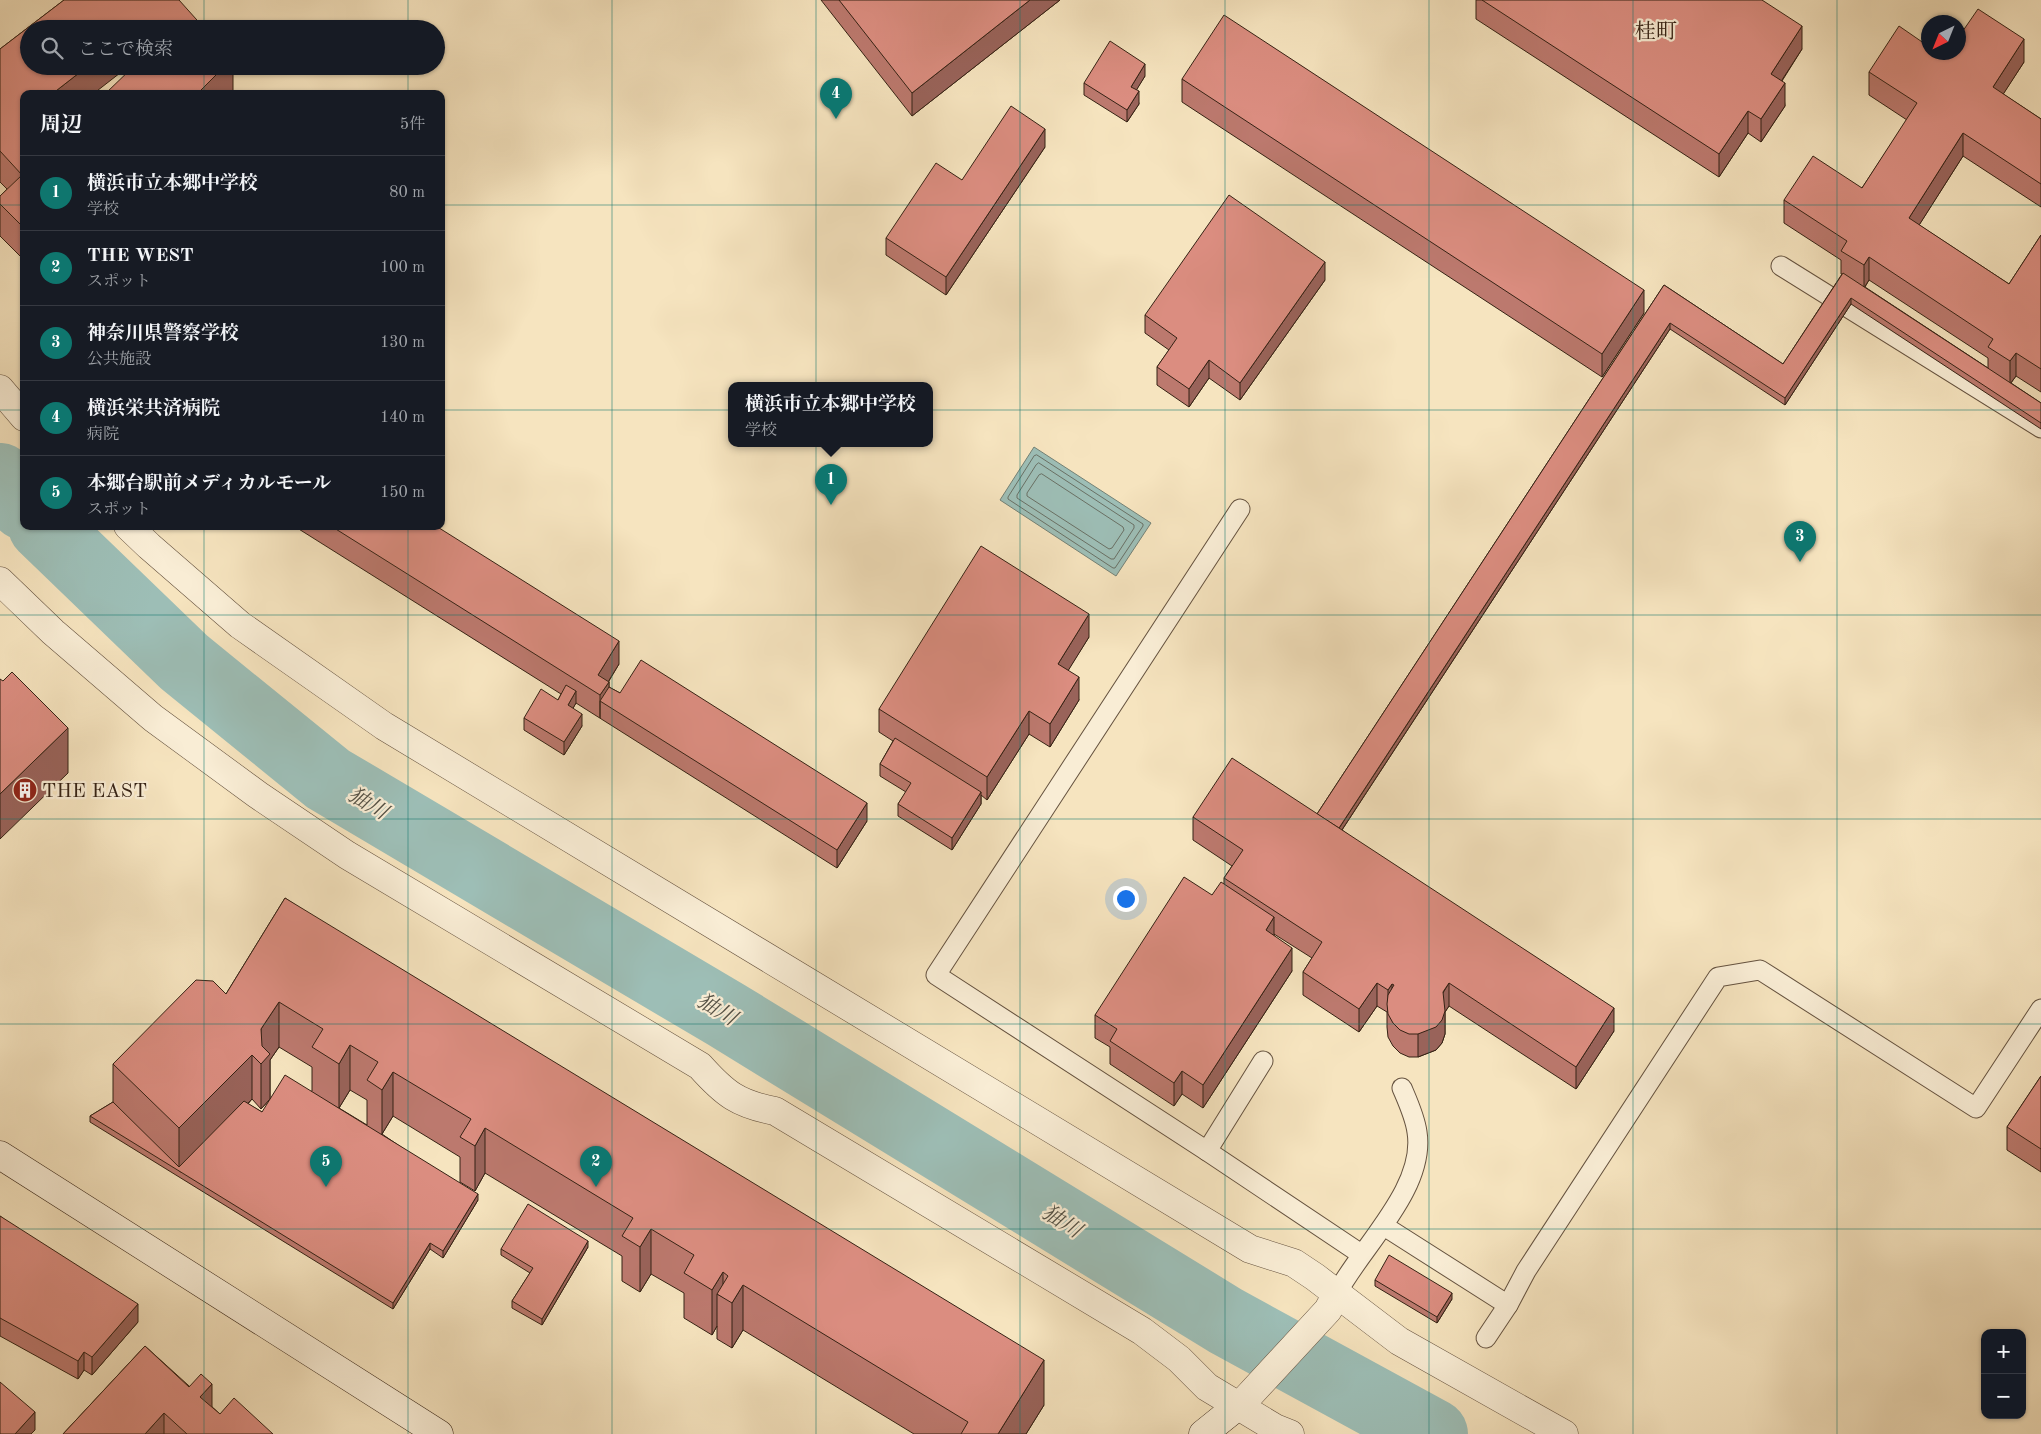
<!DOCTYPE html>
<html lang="ja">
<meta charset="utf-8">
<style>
:root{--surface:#171b24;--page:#20242c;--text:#f1f3f6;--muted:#9ea1a6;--line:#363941;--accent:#0f766e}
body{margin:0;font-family:"Old Standard TT","Noto Serif JP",serif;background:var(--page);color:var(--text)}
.controls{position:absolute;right:15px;bottom:15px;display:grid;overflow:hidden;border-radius:10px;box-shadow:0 1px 4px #0004}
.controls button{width:45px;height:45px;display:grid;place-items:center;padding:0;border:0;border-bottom:1px solid var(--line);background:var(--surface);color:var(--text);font:25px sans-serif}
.compass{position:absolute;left:1921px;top:15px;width:45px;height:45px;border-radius:50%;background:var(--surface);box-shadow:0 1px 4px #0004;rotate:223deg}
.you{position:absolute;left:1125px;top:898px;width:18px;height:18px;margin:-12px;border:4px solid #fff;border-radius:50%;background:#1a73e8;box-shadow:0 0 0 8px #1a73e833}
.badge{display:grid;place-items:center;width:32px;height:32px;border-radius:50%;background:var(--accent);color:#fff;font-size:16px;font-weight:700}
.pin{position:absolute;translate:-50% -41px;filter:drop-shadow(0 1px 2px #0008)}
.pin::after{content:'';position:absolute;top:26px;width:18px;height:15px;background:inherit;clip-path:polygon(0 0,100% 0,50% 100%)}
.popup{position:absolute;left:728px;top:382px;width:205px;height:65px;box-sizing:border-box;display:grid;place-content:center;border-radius:10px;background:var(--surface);filter:drop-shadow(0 1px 4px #0005);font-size:16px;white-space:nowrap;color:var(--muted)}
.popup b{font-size:19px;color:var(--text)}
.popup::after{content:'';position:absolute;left:50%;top:100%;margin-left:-10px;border:10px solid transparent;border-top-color:var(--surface)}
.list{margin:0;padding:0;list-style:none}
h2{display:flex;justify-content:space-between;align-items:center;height:65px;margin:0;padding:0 20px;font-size:21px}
h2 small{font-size:16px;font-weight:400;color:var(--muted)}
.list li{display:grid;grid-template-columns:32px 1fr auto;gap:15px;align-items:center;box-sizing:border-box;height:75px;padding:0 20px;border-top:1px solid var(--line)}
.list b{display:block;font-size:19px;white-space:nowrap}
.list p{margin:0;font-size:16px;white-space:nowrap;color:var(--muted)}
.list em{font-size:16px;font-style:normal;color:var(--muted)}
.icon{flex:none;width:28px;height:28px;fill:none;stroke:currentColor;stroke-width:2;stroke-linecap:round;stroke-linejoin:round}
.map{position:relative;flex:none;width:2041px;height:1434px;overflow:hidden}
.search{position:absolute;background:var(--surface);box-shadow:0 1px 4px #0004;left:20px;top:20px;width:425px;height:55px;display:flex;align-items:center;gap:12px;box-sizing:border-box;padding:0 18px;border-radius:28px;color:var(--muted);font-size:19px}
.panel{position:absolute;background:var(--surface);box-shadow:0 1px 4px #0004;left:20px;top:90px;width:425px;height:440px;border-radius:10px}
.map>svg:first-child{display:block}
</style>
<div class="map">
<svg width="2041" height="1434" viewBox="0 0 2041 1434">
<rect width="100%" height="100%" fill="#f6e4bf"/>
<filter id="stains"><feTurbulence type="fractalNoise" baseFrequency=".004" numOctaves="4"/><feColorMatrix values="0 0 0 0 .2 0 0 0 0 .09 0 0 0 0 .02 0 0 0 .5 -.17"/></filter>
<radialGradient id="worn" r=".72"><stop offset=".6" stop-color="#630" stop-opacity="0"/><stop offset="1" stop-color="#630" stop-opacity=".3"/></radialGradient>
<path fill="#9dbeb6" stroke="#738075" d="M1034 447 1151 523 1116 576 1000 500Z"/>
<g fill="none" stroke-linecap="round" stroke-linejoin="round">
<g stroke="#697065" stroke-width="1">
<path d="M1037 455 1143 524V526L1115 568H1113L1008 499V497L1034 456Z"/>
<path d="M1039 463 1134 525V528L1114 559H1111L1017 498V495L1036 465Z"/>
<path d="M1042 474 1123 527 1124 530 1112 548 1109 549 1027 496V493L1039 475Z"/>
</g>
<g stroke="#9dbeb6" stroke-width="70">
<path d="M0 478 24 505"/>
<path d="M43 526 184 662 328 779 725 1014 1226 1321 1433 1434"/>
</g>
<defs>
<g id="lane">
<path d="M1781 266 2041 428"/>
<path d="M1240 509 936 975 1207 1151 1361 1254"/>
<path d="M1207 1151 1263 1061"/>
<path d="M1384 1226 1508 1305 1526 1271 1718 977 1760 970 1976 1108 2041 1009"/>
<path d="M1337 1293C1362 1246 1426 1188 1417 1132 1415 1117 1408 1102 1402 1088"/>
<path d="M1486 1338 1508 1305"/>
</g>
<g id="street">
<path d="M0 389 24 417"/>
<path d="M128 526 149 546 240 625 384 726 1250 1249 1294 1263 1315 1277 1399 1341 1564 1434"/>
<path d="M0 581 53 632 153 718 258 795 347 855 700 1066C725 1094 738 1104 775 1111L1142 1331 1179 1359 1207 1387 1275 1428 1290 1434"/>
<path d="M1244 1401 1328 1310 1337 1293"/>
</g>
<g id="secondary">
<path d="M0 1155 439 1434"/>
<path d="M1203 1434 1244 1401"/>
</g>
</defs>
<use href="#lane" stroke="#65523f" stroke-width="21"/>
<use href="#street" stroke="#65523f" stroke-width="29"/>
<use href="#secondary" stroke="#352214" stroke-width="29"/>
<use href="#lane" stroke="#f9edd5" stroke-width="19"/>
<use href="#street" stroke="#f9edd5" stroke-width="28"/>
<use href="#secondary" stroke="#f9edd5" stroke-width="28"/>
</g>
<g fill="#bc796e" stroke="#352214" fill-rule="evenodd">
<path d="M64 0 205 29H29L24 94V260L0 236V196L7 189 0 182V49Z"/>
<path d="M821 0H1060L912 116Z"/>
<path d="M1476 0H1762L1802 49 1782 81 1785 106 1761 142 1748 133 1719 177 1476 19Z"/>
<path d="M1946 57 2024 62 2003 94 2041 119V207L1963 156 1919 225 2009 284 2041 235V392L2016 376 2011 383 2041 403V429L1851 304 1785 405 1670 329 1342 830 1614 1031 1576 1089 1449 1006 1445 1012V1034L1442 1043 1436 1050 1418 1057H1409L1400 1053 1393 1046 1388 1037 1387 1027V1012L1377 1006 1359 1032 1303 995V972L1312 958 1274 934V936L1292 971 1203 1108 1182 1094 1174 1106 1110 1064V1047L1095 1038V1015L1212 895 1224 884V878L1232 866 1193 840V817L1317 814 1664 285 1783 364 1842 274H1841V260L1784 223V200L1862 188 1907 120 1869 95V72ZM1869 280 1988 358V368L1865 287Z"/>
<path d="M1145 76 1136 90 1139 104 1127 122 1084 95V83Z"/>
<path d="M1182 79 1644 313 1602 377 1182 102Z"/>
<path d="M1045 147 946 295 886 255V238L962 180Z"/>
<path d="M1325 280 1240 400 1209 378 1189 407 1157 385V367L1169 350 1145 333V315Z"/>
<path d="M294 526H436L619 664 609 681V687L620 693 867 821 837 868 576 703 573 708 582 726 564 755 524 730V718L558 700 561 694Z"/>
<path d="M1089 637 1068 670 1079 700 1050 747 1029 734 987 800 981 795V804L952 850 898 816V804L906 792 880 776V764L893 741 879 732V709Z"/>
<path d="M285 898 1044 1405 1026 1434H914L743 1330 732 1348 717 1339V1326L712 1335 684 1318V1293L651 1274 640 1292 622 1281V1256L485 1173 475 1191 460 1182V1157L393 1116 382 1134 478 1200 443 1258 430 1249 393 1309 90 1122V1116L113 1102V1064L226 994ZM279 1047 312 1067V1091L262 1112 248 1104 252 1099 261 1109 270 1099V1060ZM350 1090 367 1100V1125L339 1108Z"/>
<path d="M2041 1076V1172L2007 1150V1127Z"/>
<path d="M0 1216 138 1322 92 1375 84 1370 78 1379 0 1336Z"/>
<path d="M588 1247 542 1325 512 1308V1301L530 1273 501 1255V1249Z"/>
<path d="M1375 1280 1452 1299 1437 1323 1375 1286Z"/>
<path d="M145 1346 220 1414 273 1434H63Z"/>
</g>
<g fill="#99635a" stroke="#352214">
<path d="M1030 0H1060L912 116V93Z"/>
<path d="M146 21V29H136Z"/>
<path d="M1802 26V49L1771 97V74Z"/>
<path d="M2024 39V62L1993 110V87Z"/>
<path d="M1145 64V76L1131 99V87Z"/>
<path d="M88 66H129L93 94H52Z"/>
<path d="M225 66H233V90L229 94H197Z"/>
<path d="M1785 83V106L1761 142V119Z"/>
<path d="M1139 91V104L1127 122V110Z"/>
<path d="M1748 111V133L1719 177V154Z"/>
<path d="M1045 129V147L946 295V277Z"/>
<path d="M1963 133V156L1909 241V218Z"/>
<path d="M1869 257V280L1864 288V265Z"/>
<path d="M1325 262V280L1240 400V383Z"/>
<path d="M1644 290V313L1602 377V354Z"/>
<path d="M1851 298V304L1785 405V398Z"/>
<path d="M1670 323V329L1332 845V839Z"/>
<path d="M2016 353V376L2010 384V361Z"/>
<path d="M1209 360V378L1189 407V389Z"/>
<path d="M1089 614V637L1058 687V664Z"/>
<path d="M619 641V664L600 695 598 675Z"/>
<path d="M1079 677V700L1050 747V724Z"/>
<path d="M609 682V704L600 701V718V695Z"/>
<path d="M576 691V703L568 717V705Z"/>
<path d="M1029 711V734L987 800V777Z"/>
<path d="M582 714V726L564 755V742Z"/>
<path d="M68 728V773L0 839V794Z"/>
<path d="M981 792V804L952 850V838Z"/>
<path d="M867 803V821L837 868V850Z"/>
<path d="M1274 917V940L1266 930Z"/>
<path d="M1292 948V971L1203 1108V1085Z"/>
<path d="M1377 983V1006L1359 1032V1009Z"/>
<path d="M1449 983V1006L1445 1012V1034L1442 1043 1436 1050 1418 1057V1034Z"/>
<path d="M1392 984V1006L1388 1013V990Z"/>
<path d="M279 1002V1047L270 1060V1099L261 1109V1029Z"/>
<path d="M1614 1008V1031L1576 1089V1067Z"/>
<path d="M350 1045V1090L339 1108V1064Z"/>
<path d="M252 1055V1099L181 1172 179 1171V1128Z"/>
<path d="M1182 1071V1094L1174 1106V1083Z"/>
<path d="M393 1072V1116L382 1134V1090Z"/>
<path d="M485 1128V1173L475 1191V1146Z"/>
<path d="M478 1194V1200L443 1258V1251Z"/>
<path d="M651 1229V1274L640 1292V1247Z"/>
<path d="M588 1241V1247L542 1325V1319Z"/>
<path d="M430 1243V1249L393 1309V1303Z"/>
<path d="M723 1272V1297L717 1294V1326L712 1335V1290Z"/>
<path d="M743 1285V1330L732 1348V1303Z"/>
<path d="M1452 1293V1299L1437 1323V1317Z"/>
<path d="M138 1304V1322L92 1375V1357Z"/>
<path d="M84 1352V1370L78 1379V1361Z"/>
<path d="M1044 1360V1405L1026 1434H998Z"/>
<path d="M212 1384V1429L200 1397Z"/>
<path d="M35 1412V1430L31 1434H15Z"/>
<path d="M164 1413V1434H145Z"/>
</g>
<g fill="#db8d80" stroke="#352214">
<path d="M64 0H179L205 29H153L146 21 136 29H29V66H88L52 94H24V116L22 118 24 120V228L0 204V196L22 175 0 151V49Z"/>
<path d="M839 0H1030L912 93Z"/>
<path d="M1482 0H1762L1802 26 1771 74 1785 83 1761 119 1748 111 1719 154Z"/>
<path d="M1978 9 2024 39 1993 87 2041 119V184L1963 133 1909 218 2009 284 2041 235V369L2016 353 2010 361 1988 347 1993 339 1869 257 1864 265 1841 251 1847 241 1784 200 1813 156 1862 188 1917 103 1869 72 1899 26 1928 46V52H1939L1946 57 1949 52H1958V38Z"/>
<path d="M1224 15 1644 290 1602 354 1182 79Z"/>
<path d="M1110 41 1145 64 1131 87 1139 91 1127 110 1084 83Z"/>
<path d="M134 66H225L197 94H105Z"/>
<path d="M1011 106 1045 129 946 277 886 238 936 163 962 180Z"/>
<path d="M1229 195 1325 262 1240 383 1209 360 1189 389 1157 367 1177 338 1145 315Z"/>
<path d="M1843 273 2041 403V423L1851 298 1785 398 1670 323 1339 828 1317 814 1664 285 1783 364Z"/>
<path d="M331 526H436L619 641 598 675 609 682 600 695Z"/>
<path d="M981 546 1089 614 1058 664 1079 677 1050 724 1029 711 987 777 879 709Z"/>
<path d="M641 660 867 803 837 850 600 701 609 687 620 693Z"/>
<path d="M12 672 68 728 0 794V679L3 681Z"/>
<path d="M566 685 576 691 568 705 582 714 564 742 524 718 541 689 558 700Z"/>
<path d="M895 738 981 792 952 838 898 804 911 783 880 764Z"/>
<path d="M1232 758 1614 1008 1576 1067 1449 983 1443 992 1445 1011 1442 1020 1436 1027 1418 1034H1409L1400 1030 1393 1023 1388 1014 1387 1004 1388 995 1394 985 1392 984 1388 990 1377 983 1359 1009 1303 972 1322 942 1224 878 1243 850 1193 817Z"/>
<path d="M1184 877 1212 895 1221 882 1274 917 1266 930 1292 948 1203 1085 1182 1071 1174 1083 1110 1041 1117 1029 1095 1015Z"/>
<path d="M285 898 1044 1360 998 1434H961L968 1422 743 1285 732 1303 717 1294 728 1276 723 1272 712 1290 684 1273 694 1255 651 1229 640 1247 622 1236 633 1218 485 1128 475 1146 460 1137 471 1119 393 1072 382 1090 367 1080 378 1062 350 1045 339 1064 312 1047 323 1029 279 1002 261 1029 262 1046 270 1054 261 1064 252 1055 179 1128 113 1064 196 980 213 981 226 994Z"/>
<path d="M285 1075 478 1194 443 1251 430 1243 393 1303 90 1116 113 1102 179 1167 244 1101 262 1112Z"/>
<path d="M2041 1076V1149L2007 1127Z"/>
<path d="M528 1204 588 1241 542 1319 512 1301 533 1268 501 1249Z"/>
<path d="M0 1216 138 1304 92 1357 84 1352 78 1361 0 1318Z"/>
<path d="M1389 1255 1452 1293 1437 1317 1375 1280Z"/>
<path d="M145 1346 189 1387 201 1374 212 1384 200 1397 220 1414 234 1398 273 1434H187L164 1413 145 1434H63Z"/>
<path d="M0 1382 35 1412 15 1434H0Z"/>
</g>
<path fill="none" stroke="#0f766e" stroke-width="1" stroke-opacity="0.55" d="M204 0V29M408 0V29M612 0V1434M816 0V1434M1020 0V1434M1225 0V1434M1429 0V1434M1633 0V1434M1837 0V1434M204 66V94M408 66V94M0 205H24M441 205H2041M0 410H24M441 410H2041M204 526V1434M408 526V1434M0 615H2041M0 819H2041M0 1024H2041M0 1229H2041"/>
<defs>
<symbol id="building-disc" viewBox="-11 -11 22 22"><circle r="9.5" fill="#8f2418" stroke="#f9edd5"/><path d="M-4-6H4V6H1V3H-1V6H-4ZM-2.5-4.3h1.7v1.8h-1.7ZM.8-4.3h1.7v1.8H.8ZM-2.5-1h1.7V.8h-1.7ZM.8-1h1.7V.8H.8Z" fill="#fff"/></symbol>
</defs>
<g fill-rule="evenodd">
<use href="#building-disc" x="11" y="776" width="28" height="28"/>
</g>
<g text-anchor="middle" stroke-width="4.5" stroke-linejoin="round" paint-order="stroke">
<g font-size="20" fill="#352214" stroke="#f9edd5" text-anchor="start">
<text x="42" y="797">THE EAST</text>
</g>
<g font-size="21" fill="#352214" stroke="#f9edd5">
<text x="1656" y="38">桂町</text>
</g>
<g font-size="21" font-style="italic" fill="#545145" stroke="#f9edd5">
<text transform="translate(368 803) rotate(31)" y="7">㹨川</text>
<text transform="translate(717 1009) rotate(31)" y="7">㹨川</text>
<text transform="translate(1062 1221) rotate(32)" y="7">㹨川</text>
</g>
</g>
<rect width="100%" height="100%" filter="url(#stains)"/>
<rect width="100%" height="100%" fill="url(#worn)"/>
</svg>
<div class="controls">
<button>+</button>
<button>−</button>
</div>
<svg class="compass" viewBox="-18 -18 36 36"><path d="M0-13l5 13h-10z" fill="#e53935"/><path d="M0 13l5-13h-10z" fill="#9ea1a6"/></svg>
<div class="you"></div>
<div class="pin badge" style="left:831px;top:505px">1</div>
<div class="popup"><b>横浜市立本郷中学校</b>学校</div>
<div class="pin badge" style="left:596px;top:1187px">2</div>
<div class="pin badge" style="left:1800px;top:562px">3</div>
<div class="pin badge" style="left:836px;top:119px">4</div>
<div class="pin badge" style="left:326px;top:1187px">5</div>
<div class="search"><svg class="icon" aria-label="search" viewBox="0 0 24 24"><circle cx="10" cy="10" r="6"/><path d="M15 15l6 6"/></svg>ここで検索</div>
<section class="panel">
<h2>周辺<small>5件</small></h2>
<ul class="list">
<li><span class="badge">1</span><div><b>横浜市立本郷中学校</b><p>学校</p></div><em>80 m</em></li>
<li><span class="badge">2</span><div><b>THE WEST</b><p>スポット</p></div><em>100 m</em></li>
<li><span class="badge">3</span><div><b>神奈川県警察学校</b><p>公共施設</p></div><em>130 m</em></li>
<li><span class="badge">4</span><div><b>横浜栄共済病院</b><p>病院</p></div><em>140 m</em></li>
<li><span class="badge">5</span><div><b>本郷台駅前メディカルモール</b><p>スポット</p></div><em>150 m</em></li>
</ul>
</section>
</div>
